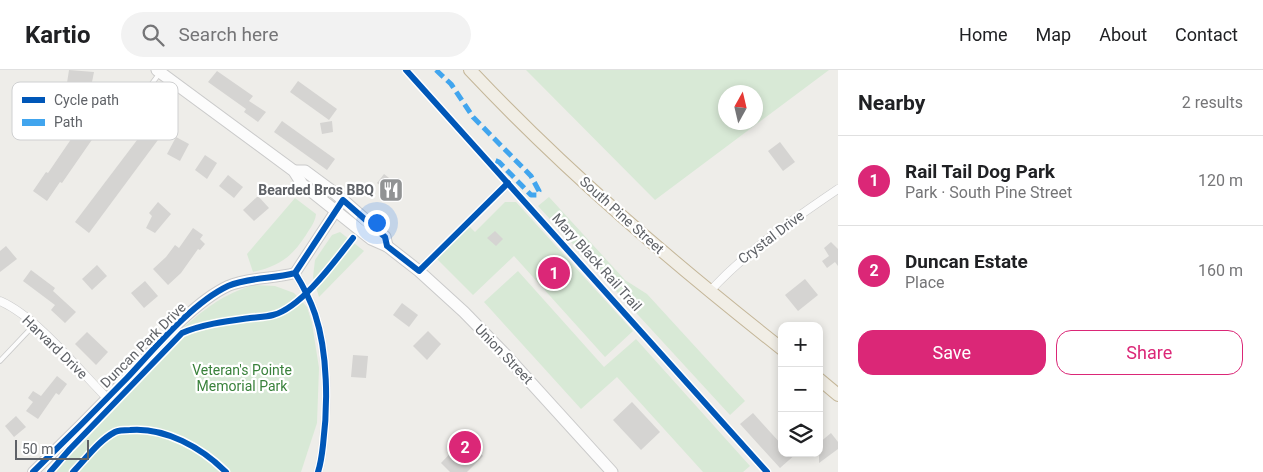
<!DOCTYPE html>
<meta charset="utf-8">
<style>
:root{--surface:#fff;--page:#f2f2f2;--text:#202124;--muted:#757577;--line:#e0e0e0;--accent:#db2777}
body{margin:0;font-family:Roboto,sans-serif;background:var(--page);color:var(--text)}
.controls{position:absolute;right:15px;bottom:15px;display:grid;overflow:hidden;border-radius:10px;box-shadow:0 2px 8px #0003}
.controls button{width:45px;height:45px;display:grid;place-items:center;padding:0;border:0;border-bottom:1px solid var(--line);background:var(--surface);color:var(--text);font:25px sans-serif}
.compass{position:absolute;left:718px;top:15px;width:45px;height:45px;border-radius:50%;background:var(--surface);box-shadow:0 2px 8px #0003;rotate:8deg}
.scale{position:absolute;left:15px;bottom:12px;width:74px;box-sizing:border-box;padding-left:5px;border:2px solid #5f6267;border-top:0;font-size:14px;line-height:18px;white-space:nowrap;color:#5f6267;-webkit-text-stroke:4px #fff;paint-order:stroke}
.you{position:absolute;left:376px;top:152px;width:18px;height:18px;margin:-12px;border:4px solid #fff;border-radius:50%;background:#1a73e8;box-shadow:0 0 0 8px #1a73e833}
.badge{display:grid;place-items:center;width:32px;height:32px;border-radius:50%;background:var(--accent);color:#fff;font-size:16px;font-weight:700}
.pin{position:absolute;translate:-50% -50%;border:2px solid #fff;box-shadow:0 1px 5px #0006}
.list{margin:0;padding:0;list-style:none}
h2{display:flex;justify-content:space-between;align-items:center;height:65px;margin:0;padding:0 20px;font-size:21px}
h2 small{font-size:16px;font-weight:400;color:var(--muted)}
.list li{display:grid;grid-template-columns:32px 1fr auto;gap:15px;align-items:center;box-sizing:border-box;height:90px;padding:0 20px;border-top:1px solid var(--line)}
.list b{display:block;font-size:19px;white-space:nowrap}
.list p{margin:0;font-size:16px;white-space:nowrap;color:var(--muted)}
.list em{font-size:16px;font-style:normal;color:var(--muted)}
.actions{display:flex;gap:10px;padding:15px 20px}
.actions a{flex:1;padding:11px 0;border:1px solid var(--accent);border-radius:15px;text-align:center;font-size:18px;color:var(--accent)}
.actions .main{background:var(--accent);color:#fff}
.icon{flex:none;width:28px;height:28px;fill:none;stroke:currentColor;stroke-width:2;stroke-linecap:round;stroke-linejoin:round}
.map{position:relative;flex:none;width:838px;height:402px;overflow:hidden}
header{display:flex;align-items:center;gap:30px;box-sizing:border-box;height:70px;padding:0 25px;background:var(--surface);border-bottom:1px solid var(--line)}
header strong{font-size:24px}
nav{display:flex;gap:28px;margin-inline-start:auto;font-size:18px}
.search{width:350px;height:45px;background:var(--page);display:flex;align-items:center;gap:12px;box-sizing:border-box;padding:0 18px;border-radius:28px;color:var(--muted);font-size:19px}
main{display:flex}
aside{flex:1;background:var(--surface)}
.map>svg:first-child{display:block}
</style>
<header>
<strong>Kartio</strong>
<div class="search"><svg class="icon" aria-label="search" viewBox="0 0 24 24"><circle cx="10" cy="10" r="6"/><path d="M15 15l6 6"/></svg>Search here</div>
<nav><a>Home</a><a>Map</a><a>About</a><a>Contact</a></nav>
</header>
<main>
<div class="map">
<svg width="838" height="402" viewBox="0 0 838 402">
<rect width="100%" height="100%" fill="#eeede9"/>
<g fill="#d8e9d6" fill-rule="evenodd">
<path d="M526 0H829L655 130ZM726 22H756V52H726Z"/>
<path d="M549 127 625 210 647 224 745 331 730 345 538 136Z"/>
<path d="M295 128 316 144C315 153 310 158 306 165 291 188 279 196 253 202L247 184Z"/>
<path d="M505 132H516L633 261 605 287 514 186 473 225 436 188 469 156 475 162Z"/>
<path d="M340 162 364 181 319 227 313 207 315 190 332 165Z"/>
<path d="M518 201 604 297 636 269 750 396 743 402H703L617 307 581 339 484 232Z"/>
<path d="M253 215 275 216 294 223 307 237 312 253 319 298 317 353 301 402H45L185 256C210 235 221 226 253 215Z"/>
</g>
<g fill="#d5d4d2">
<path d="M69 0 94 2 91 17 67 13Z"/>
<path d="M217 1 253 26 249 31 266 42 258 52 244 42 246 39 208 12Z"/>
<path d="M298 11 337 39 329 50 290 22Z"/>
<path d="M110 12 125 22 62 113 60 112 47 131 33 121 46 102 48 103Z"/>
<path d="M156 45 169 55 89 163 75 152Z"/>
<path d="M282 51 335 89 327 100 274 62Z"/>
<path d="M332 51 333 62 322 64 320 53Z"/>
<path d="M176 67 189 74 180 91 167 84Z"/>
<path d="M780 72 795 92 783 101 768 81Z"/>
<path d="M205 85 217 93 207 109 195 100Z"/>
<path d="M384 104 403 119 396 128 377 113Z"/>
<path d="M228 105 243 117 234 128 219 116Z"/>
<path d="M258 126 269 138 254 151 243 140Z"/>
<path d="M158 132 171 144 155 163 146 158 152 146 149 143Z"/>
<path d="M193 158 203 165 200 169 205 174 200 180 198 179 181 203 168 215 153 199 166 187 175 175 179 178Z"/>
<path d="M495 161 503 169 496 176 487 168Z"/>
<path d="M831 172 838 179V196L835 192 827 198 822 191 829 186 824 178Z"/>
<path d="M6 176 17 189 0 202V181Z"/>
<path d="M97 195 107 206 92 220 82 209Z"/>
<path d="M31 200 55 218 53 221 76 242 65 253 51 240 55 235 23 211Z"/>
<path d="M805 209 818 225 798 241 785 225Z"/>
<path d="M145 211 158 226 144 238 131 223Z"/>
<path d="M402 233 418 245 409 257 393 245Z"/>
<path d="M428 261 441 274 427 290 413 276Z"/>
<path d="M87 262 108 282 96 295 75 274Z"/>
<path d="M353 285 368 286 366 308 351 307Z"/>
<path d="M57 306 67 314 59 325 56 323 38 349 26 341 33 332 28 328 33 321 41 326Z"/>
<path d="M632 332 660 362 641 380 613 350Z"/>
<path d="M753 343 782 375V383H797L780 398 740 354Z"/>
<path d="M16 346 26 357 14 367 5 356Z"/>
<path d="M831 363 838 372V379L819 393V373Z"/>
<path d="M465 368 483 386 467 402H450L441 393Z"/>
</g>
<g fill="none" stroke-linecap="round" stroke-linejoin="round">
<defs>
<g id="service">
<path d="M131 42 159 4"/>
<path d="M0 291 34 255"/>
</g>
<g id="minor">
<path d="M295 203C303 216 310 229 315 244 328 283 328 336 323 375 322 384 321 393 318 402"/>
<path d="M709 222C749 179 790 152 838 119"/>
<path d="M0 231C37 247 78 299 107 328"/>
</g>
<path id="tertiary" d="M33 402C65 371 96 340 127 308 155 278 192 233 228 216 249 207 273 209 295 203L343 130"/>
<g id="secondary">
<path d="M157 0 294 101 302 114 371 169 387 176 419 201 464 242 503 282 612 402"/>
<path d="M294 101H305L336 124 385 167 387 176"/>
</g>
<g id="trunk">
<path d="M470 0C566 102 673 193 782 279"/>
<path d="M819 309 838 325"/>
</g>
</defs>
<use href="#service" stroke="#cbcbcb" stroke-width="5.5"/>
<use href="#minor" stroke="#cbcbcb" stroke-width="9"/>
<use href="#tertiary" stroke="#cbcbcb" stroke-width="12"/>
<use href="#secondary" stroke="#cacaca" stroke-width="13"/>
<use href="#trunk" stroke="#c4b698" stroke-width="14"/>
<use href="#service" stroke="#fcfcfc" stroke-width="4"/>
<use href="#minor" stroke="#fcfcfc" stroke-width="8"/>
<use href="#tertiary" stroke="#fcfcfc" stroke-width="10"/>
<use href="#secondary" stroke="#fcfcfc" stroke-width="11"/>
<use href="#trunk" stroke="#f1eee6" stroke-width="12"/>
<path stroke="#41a5ee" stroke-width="5" stroke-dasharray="10 5" stroke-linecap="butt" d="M436 0 451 14 473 47 531 106 539 121 537 125H531L499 92 494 90 490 92"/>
<defs>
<g id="cycleway">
<path d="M406 0 767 402"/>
<path d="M295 203C303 216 310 229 315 244 328 283 328 336 323 375 322 384 321 393 318 402"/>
<path d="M33 402C65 371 96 340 127 308 155 278 192 233 228 216 249 207 273 209 295 203L343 130 385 167 387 176 419 201 508 113"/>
<path d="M50 402 70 379 182 263C203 254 228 251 250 248 258 247 266 247 273 245 301 238 335 191 353 168"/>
<path d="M73 402C86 389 98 371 115 362 119 360 125 360 130 360 165 357 202 378 226 402"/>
</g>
</defs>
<use href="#cycleway" stroke="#fff" stroke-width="9"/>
<use href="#cycleway" stroke="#0057b8" stroke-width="6"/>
</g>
<defs>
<symbol id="restaurant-square" viewBox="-11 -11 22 22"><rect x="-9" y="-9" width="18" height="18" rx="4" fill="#919394" stroke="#fff"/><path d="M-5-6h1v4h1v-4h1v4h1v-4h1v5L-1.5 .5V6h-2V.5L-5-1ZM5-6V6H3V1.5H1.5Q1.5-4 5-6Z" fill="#fff"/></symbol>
</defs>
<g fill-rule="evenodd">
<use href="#restaurant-square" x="377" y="106" width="28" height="28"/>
</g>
<g text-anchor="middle" stroke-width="4.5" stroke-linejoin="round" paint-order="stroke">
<g font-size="14" font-weight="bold" fill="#5f6267" stroke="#fff" text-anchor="end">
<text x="374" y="125">Bearded Bros BBQ</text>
</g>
<g font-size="14" fill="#5f6267" stroke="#fff">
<text transform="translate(622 145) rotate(42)" y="5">South Pine Street</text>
<text transform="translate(771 167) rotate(-37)" y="5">Crystal Drive</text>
<text transform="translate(597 192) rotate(48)" y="5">Mary Black Rail Trail</text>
<text transform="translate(143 275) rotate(-45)" y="5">Duncan Park Drive</text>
<text transform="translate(55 277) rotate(44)" y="5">Harvard Drive</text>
<text transform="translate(504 284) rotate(46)" y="5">Union Street</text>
</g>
<g font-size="14" fill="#3a823c" stroke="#fff">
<text x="242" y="305">Veteran's Pointe<tspan x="242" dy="16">Memorial Park</tspan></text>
</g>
</g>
<rect x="12" y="12" width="166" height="58" rx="8" fill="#fff" stroke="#cfd0d1" stroke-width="1"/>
<rect x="22" y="27" width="23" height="6" fill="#0057b8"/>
<rect x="22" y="49" width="23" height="7" fill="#41a5ee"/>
<g font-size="14" fill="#5f6267">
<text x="54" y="35">Cycle path</text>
<text x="54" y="57">Path</text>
</g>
</svg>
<div class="controls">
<button>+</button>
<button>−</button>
<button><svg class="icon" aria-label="layers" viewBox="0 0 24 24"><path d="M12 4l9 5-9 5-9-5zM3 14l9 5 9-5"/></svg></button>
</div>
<svg class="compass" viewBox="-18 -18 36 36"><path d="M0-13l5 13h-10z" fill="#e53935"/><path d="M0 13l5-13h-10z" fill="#757577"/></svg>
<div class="scale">50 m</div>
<div class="you"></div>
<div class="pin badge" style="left:554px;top:203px">1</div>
<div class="pin badge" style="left:465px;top:377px">2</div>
</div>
<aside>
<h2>Nearby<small>2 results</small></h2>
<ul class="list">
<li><span class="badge">1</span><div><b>Rail Tail Dog Park</b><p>Park · South Pine Street</p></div><em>120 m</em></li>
<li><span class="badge">2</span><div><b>Duncan Estate</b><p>Place</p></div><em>160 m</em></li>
</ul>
<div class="actions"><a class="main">Save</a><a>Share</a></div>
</aside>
</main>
